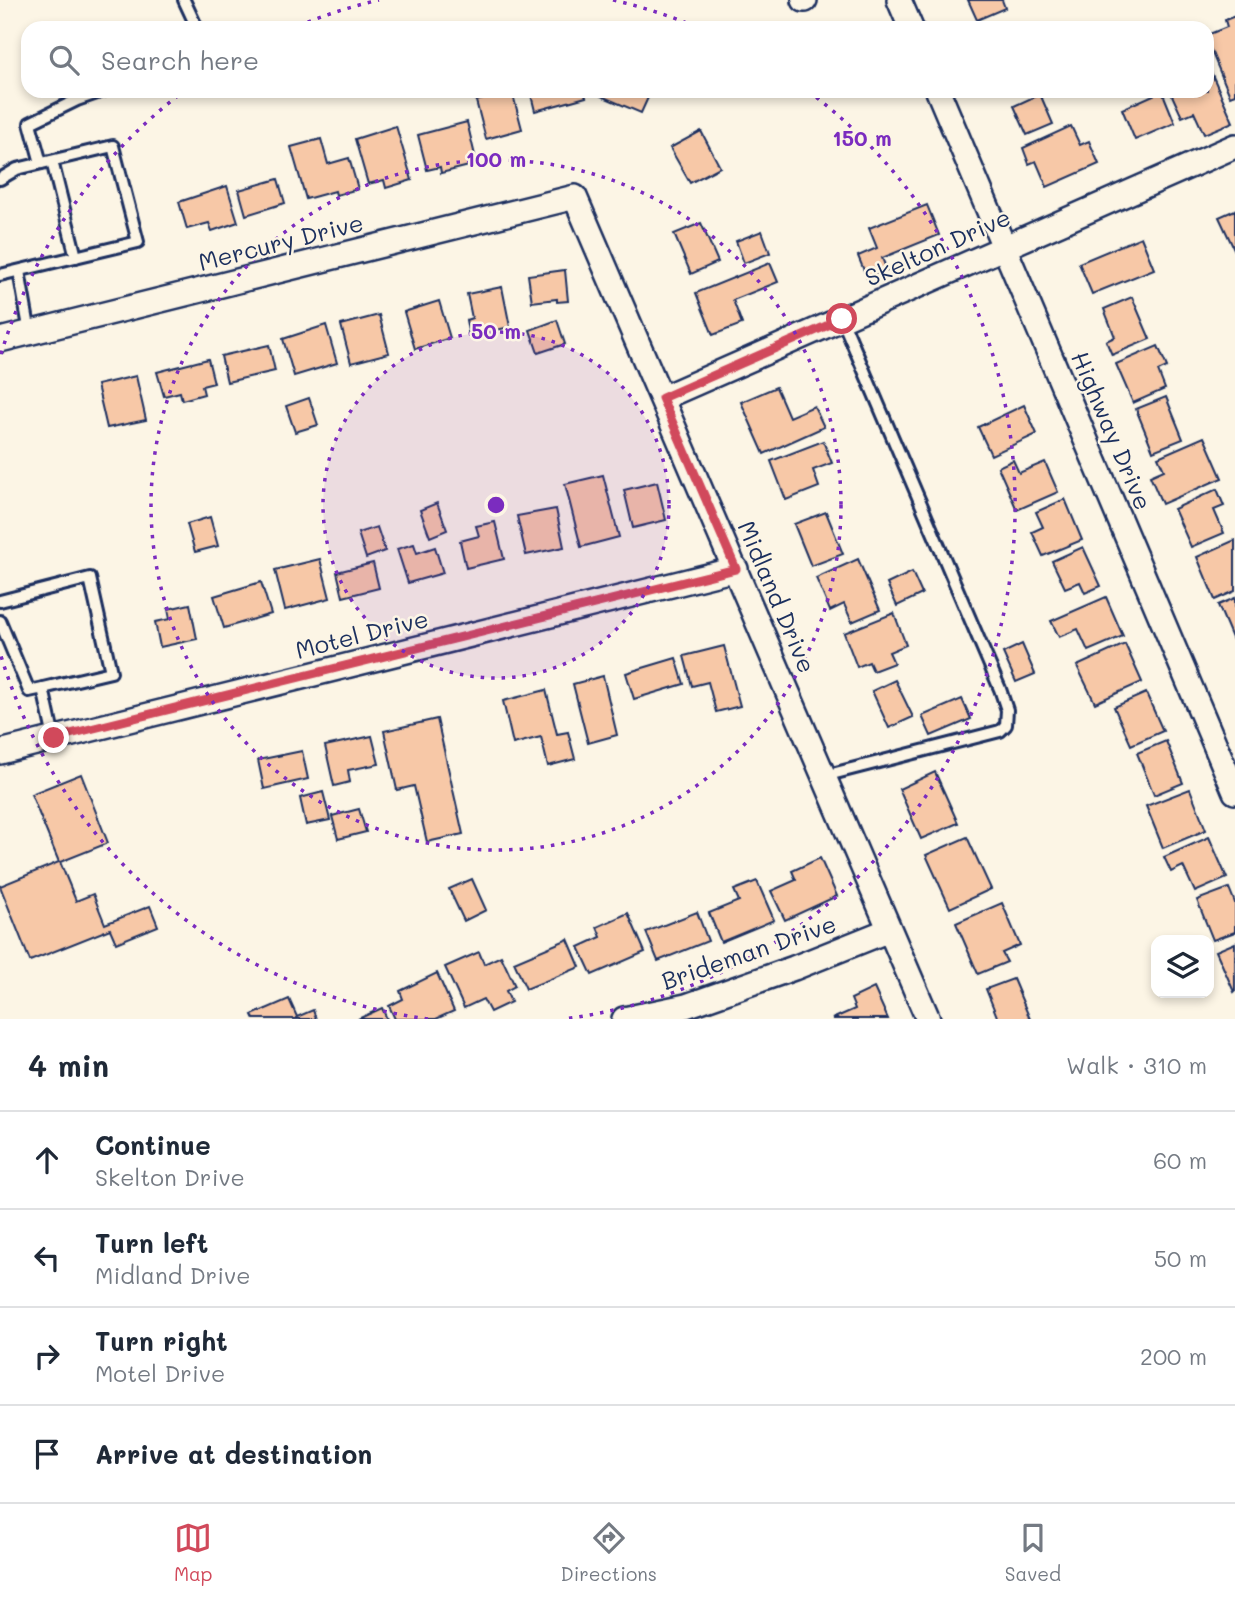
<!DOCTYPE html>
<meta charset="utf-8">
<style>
:root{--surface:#fff;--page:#f2f2f3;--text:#1f2937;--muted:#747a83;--line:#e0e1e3;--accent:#d1495b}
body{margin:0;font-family:Mali,sans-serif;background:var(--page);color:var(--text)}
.controls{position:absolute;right:21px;bottom:21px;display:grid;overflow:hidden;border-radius:14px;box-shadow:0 4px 10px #0003}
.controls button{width:63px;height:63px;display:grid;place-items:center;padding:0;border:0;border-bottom:2px solid var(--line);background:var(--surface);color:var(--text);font:35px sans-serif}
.stop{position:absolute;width:21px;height:21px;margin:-16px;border:5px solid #d1495b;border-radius:50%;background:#fff}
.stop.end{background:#d1495b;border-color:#fff;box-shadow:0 2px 7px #0008}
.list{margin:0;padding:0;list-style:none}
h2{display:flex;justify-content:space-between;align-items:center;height:91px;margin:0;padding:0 28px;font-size:30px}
h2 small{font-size:23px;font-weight:400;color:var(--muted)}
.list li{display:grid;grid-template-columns:46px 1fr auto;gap:21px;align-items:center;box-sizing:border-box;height:98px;padding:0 28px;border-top:2px solid var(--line)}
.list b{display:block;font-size:26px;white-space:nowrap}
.list p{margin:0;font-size:23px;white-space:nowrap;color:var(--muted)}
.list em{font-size:23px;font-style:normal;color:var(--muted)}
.icon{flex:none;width:38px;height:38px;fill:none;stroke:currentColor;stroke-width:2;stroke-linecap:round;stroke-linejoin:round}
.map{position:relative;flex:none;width:1235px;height:1019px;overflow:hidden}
.search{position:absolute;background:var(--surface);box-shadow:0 4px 10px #0003;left:21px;right:21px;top:21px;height:77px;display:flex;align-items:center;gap:18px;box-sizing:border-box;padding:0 24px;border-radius:21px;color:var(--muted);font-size:26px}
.sheet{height:483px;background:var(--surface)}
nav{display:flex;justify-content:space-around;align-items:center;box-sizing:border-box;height:98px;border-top:2px solid var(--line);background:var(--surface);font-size:19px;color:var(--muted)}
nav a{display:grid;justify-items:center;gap:4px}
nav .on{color:var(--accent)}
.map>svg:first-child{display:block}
</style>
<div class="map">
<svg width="1235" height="1019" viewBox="0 0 1235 1019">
<rect width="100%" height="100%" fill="#fcf5e5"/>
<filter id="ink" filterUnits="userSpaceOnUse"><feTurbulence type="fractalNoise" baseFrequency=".0143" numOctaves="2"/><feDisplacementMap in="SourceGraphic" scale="14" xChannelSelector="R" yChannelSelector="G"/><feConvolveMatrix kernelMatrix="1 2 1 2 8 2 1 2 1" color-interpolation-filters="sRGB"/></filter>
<g filter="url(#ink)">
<g fill="#f7c8a7" stroke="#1b2f5e" stroke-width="2">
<path d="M968 0H1002L1005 8 977 20Z"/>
<path d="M1235 16V94L1230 96 1207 41V35L1227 27 1225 20Z"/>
<path d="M1207 63 1233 122 1204 134 1194 112 1182 117 1170 91H1207Z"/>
<path d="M512 91 522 129 486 139 476 101Z"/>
<path d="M530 91H584L586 97 535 111Z"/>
<path d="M603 91H651L641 113 601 96Z"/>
<path d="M1162 91 1175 123 1135 140 1122 109Z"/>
<path d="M1040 94 1053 124 1027 135 1014 106Z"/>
<path d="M467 122 477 164 441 173 440 167 427 170 418 135Z"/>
<path d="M396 126 412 180 386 188 384 180 368 184 355 139Z"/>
<path d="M1071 126 1080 145 1089 141 1099 164 1047 187 1036 161 1029 164 1023 148Z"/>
<path d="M701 131 720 167 690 183 670 148Z"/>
<path d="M321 139 328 164 349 158 358 189 336 195 335 191 306 199 291 147Z"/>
<path d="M278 179 285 203 246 215 239 190Z"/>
<path d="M227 186 238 222 212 231 209 223 187 229 179 202Z"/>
<path d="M927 205 939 235 882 258 887 270 867 278 858 256 877 248 869 228Z"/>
<path d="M1235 210V251L1219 217Z"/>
<path d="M701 223 718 262 691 274 674 234Z"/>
<path d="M762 231 770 253 744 263 736 241Z"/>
<path d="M1141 237 1154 269 1092 294 1079 263Z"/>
<path d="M770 263 778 282 733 300 742 324 713 335 696 293Z"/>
<path d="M565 270 568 301 557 302V299L532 302 528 275Z"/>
<path d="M502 287 510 327 469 336 466 320 472 318 467 294Z"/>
<path d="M1132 297 1150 339 1112 355 1106 341 1115 337 1104 309Z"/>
<path d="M439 301 450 338 415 349 404 312Z"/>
<path d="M379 315 389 353 351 363 341 325Z"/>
<path d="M557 320 565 344 538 353 530 330Z"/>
<path d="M326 325 337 363 294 376 283 339Z"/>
<path d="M269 345 275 371 227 382 221 356Z"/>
<path d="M1158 346 1167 367 1158 371 1165 389 1133 403 1116 364Z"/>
<path d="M208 359 214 383 202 386 204 394 182 400 180 392 164 396 157 372Z"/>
<path d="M136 376 146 420 107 428 97 385Z"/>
<path d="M776 387 789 417 814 406 824 427 764 454 741 402Z"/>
<path d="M1166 397 1183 439 1153 451 1136 409Z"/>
<path d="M309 398 318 425 295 432 286 406Z"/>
<path d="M1024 405 1037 434 991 455 978 427Z"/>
<path d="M1204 437 1222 478 1162 504 1150 476 1164 470 1158 457Z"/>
<path d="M823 441 832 463 813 470 819 487 786 500 771 461Z"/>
<path d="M1013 460 1019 473 1045 462 1058 492 1017 510 998 467Z"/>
<path d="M603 475 619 537 581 547 565 484Z"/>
<path d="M657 482 666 520 633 528 624 490Z"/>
<path d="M1217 489 1224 506 1214 510 1224 533 1191 547 1174 509Z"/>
<path d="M1065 499 1082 540 1043 556 1032 532 1043 527 1036 512Z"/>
<path d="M437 503 447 530 430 537 420 510Z"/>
<path d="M556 509 564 547 526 555 517 516Z"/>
<path d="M826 512 843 554 811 566 794 524Z"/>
<path d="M210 517 218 546 195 552 187 524Z"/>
<path d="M495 522 504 559 466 568 460 541 479 536 476 526Z"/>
<path d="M377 527 385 551 366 558 358 533Z"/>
<path d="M1235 540V591L1215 600 1197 557Z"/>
<path d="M414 544 417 553 435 547 443 573 408 583 397 549Z"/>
<path d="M1083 547 1101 586 1085 593 1080 582 1065 588 1052 561Z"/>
<path d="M320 559 330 598 285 610 275 570Z"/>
<path d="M858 559 880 610 852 622 844 604 830 611 816 578Z"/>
<path d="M373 563 379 588 343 597 337 572Z"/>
<path d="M912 572 922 594 897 606 887 584Z"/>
<path d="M261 582 271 614 224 628 214 596Z"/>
<path d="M1106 597 1123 636 1088 651 1078 629 1059 637 1051 621Z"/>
<path d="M1235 598V645L1218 605Z"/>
<path d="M190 604 197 639 160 647 155 622 170 619 168 609Z"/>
<path d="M894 613 906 645 889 652 894 663 873 671 869 662 857 667 844 633Z"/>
<path d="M1022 644 1035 674 1016 682 1003 653Z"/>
<path d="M1125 644 1142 682 1095 703 1077 666Z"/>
<path d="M724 646 740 706 716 712 708 682 692 686 684 656Z"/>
<path d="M676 658 684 684 634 699 626 673Z"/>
<path d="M603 676 617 735 588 743 573 684Z"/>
<path d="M895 680 913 717 889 728 872 691Z"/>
<path d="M546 690 557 734 568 732 575 759 548 766 541 737 513 744 503 701Z"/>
<path d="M1146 693 1163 731 1131 745 1114 707Z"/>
<path d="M962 699 971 719 931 736 922 716Z"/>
<path d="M437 719 463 834 427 842 414 786 397 790 384 731Z"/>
<path d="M372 736 379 764 348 770 350 782 334 786 325 746Z"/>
<path d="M1166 741 1183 783 1154 795 1137 753Z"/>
<path d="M302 751 308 779 264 789 258 760Z"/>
<path d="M935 772 958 823 921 839 899 789Z"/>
<path d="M81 774 108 843 60 862 76 901 93 894 105 924 150 906 158 926 116 943 110 929 30 961 0 886 59 862 31 794Z"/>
<path d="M1190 789 1206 830 1163 848 1146 806Z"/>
<path d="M323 792 330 820 306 825 300 798Z"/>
<path d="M359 809 366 832 338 839 332 816Z"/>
<path d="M967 837 991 889 950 908 926 855Z"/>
<path d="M1209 837 1227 878 1195 892 1183 866 1171 872 1164 857Z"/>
<path d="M820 858 837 896 785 920 771 891 796 880 792 871Z"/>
<path d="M472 879 486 910 464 921 449 889Z"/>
<path d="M757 881 774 920 721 942 709 913 739 901 734 890Z"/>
<path d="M1229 888 1235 903V932L1213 940 1197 900Z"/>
<path d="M1002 903 1020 945 1002 953 1007 962 978 974 956 923Z"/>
<path d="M697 912 708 941 658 961 646 932Z"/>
<path d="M628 913 645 952 592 975 579 947 601 937 597 927Z"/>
<path d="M568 939 580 967 526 989 514 962Z"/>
<path d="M1235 943V991L1234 992 1216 951Z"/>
<path d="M479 952 484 964 501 956 515 986 506 991 511 1002 490 1012 483 999 464 1008 445 967Z"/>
<path d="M437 973 454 1011 436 1019H395L389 1006 403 999 400 991Z"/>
<path d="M1013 979 1030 1019H998L986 989Z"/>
<path d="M874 988 888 1019H832L855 1009 851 999Z"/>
<path d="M289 999 297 1017 313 1010 316 1019H254L252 1015Z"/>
<path d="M382 1008 387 1019H358Z"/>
</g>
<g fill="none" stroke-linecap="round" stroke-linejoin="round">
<defs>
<g id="lane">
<path d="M184 0 197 28"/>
<path d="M52 161 76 257"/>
<path d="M41 163 30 123 77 100 103 91"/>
<path d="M0 179 17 169 113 146 138 242 0 275"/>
<path d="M19 271 30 333"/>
<path d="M0 601 90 578 111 672 43 688"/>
<path d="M0 621 29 691 43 688 54 738"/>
<path d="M824 776 1000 731 1006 725 1007 710 1000 689 842 319"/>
</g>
<g id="street">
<path d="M804 0H805"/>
<path d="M899 0 911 28"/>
<path d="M938 91 1235 792"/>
<path d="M0 340 575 197 928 1019"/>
<path d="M662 398 1235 146"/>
<path d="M0 752 736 569"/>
<path d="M624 1019 686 1006 794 968 889 930"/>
</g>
</defs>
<use href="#lane" stroke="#1b2f5e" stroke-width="16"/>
<use href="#street" stroke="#1b2f5e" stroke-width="28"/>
<use href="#lane" stroke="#fcf5e5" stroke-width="10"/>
<use href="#street" stroke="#fcf5e5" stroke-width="23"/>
</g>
</g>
<g fill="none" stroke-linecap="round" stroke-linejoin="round" filter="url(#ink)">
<path stroke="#d1495b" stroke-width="9" d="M54 738 736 569 662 398 842 319"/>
</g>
<circle cx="496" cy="505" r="173" fill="#7b2cbf" fill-opacity=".12"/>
<g fill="none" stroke="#7b2cbf" stroke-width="3.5" stroke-dasharray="3.5 7">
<circle cx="496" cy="505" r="173"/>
<circle cx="496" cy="505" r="345"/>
<path d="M428 1019A518 518 0 0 1 1 656M1 354A518 518 0 0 1 184 91M298 26A518 518 0 0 1 379 0M613 0A518 518 0 0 1 694 26M808 91A518 518 0 0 1 564 1019"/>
</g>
<g text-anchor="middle" stroke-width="5" stroke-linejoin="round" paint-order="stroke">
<g font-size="24" fill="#1b2f5e" stroke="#fcf5e5">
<text transform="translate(281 243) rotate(-14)" y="8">Mercury Drive</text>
<text transform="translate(938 248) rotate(-24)" y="8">Skelton Drive</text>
<text transform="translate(1111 431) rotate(67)" y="8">Highway Drive</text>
<text transform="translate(776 597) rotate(67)" y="8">Midland Drive</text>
<text transform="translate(362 635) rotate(-14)" y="8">Motel Drive</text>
<text transform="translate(749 953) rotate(-19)" y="8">Brideman Drive</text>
</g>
</g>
<circle cx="496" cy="505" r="10" fill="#7b2cbf" stroke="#fcf5e5" stroke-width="3.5"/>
<g font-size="21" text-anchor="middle" font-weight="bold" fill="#7b2cbf" stroke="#fcf5e5" stroke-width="5" stroke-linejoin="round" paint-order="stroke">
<text x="862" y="146">150 m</text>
<text x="496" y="167">100 m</text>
<text x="496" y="339">50 m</text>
</g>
</svg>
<div class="controls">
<button><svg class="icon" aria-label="layers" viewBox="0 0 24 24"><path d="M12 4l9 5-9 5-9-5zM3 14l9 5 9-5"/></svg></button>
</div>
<div class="stop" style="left:842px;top:319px"></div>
<div class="stop end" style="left:54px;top:738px"></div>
<div class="search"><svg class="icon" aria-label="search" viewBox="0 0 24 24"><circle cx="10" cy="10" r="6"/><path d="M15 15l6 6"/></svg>Search here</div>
</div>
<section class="sheet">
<h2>4 min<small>Walk · 310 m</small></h2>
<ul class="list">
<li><svg class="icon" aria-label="ahead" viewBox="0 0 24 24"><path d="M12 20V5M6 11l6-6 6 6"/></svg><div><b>Continue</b><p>Skelton Drive</p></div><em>60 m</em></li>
<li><svg class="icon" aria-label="left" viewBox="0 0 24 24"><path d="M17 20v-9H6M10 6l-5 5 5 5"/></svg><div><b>Turn left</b><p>Midland Drive</p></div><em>50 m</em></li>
<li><svg class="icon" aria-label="right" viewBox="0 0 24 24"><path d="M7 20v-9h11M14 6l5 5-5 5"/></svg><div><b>Turn right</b><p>Motel Drive</p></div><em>200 m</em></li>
<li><svg class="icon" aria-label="arrive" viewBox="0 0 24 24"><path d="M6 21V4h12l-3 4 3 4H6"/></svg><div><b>Arrive at destination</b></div></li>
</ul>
</section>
<nav>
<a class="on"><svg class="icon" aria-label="map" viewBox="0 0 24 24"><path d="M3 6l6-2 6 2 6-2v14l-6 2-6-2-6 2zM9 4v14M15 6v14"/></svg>Map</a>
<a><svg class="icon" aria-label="directions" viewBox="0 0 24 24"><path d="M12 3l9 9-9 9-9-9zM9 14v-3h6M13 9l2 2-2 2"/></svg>Directions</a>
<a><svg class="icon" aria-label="saved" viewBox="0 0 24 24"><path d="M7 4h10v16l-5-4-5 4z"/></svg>Saved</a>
</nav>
